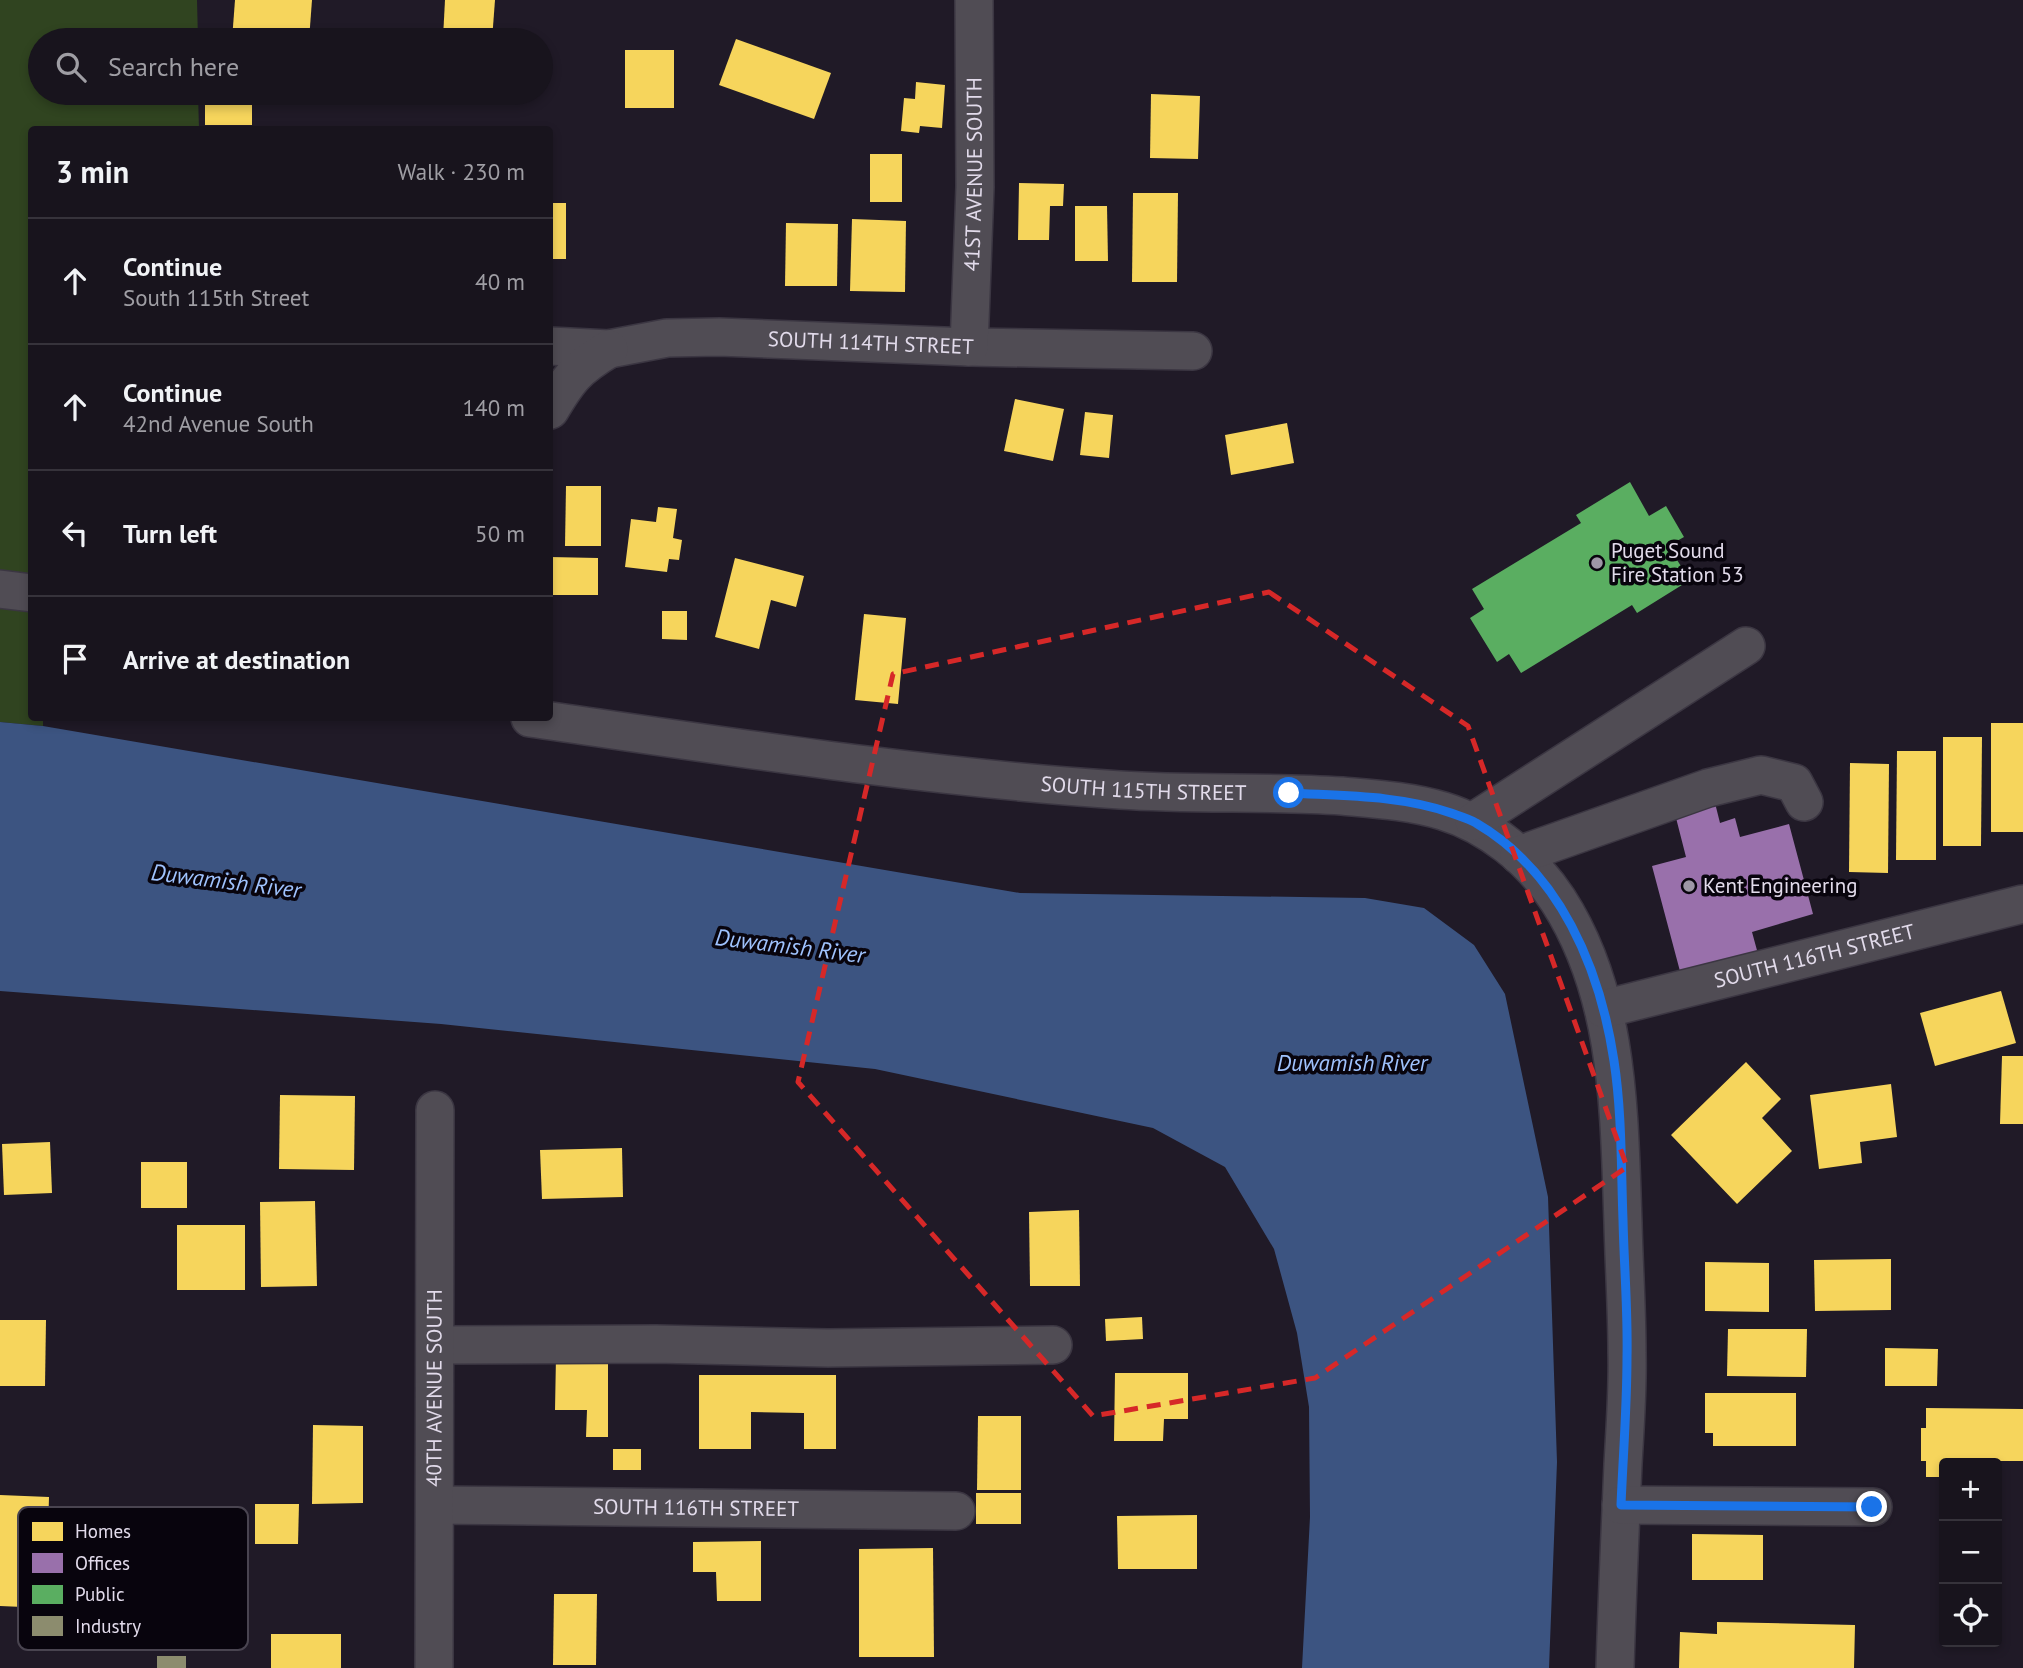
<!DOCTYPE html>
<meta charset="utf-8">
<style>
:root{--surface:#18141d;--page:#211d26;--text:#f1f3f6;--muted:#9f9ea4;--line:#36333b}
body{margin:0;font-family:"PT Sans",sans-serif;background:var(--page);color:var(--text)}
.controls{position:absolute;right:21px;bottom:21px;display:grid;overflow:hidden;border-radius:7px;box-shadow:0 4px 10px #0003}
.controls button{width:63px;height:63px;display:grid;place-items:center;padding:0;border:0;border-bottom:2px solid var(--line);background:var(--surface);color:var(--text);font:35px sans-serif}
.stop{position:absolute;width:21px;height:21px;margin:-16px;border:5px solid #1a73e8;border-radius:50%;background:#fff}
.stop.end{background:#1a73e8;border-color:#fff;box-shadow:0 2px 7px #0008}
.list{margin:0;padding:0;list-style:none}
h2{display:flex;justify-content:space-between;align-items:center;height:91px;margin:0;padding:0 28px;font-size:30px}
h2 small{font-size:23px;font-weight:400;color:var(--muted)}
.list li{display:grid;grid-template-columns:46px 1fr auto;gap:21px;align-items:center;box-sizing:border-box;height:126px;padding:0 28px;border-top:2px solid var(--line)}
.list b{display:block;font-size:26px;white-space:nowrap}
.list p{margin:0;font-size:23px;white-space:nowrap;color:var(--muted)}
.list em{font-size:23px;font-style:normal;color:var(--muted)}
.icon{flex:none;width:38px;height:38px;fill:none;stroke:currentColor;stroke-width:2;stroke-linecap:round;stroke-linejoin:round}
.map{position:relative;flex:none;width:2023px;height:1668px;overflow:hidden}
.search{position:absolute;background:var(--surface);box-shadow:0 4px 10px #0003;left:28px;top:28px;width:525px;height:77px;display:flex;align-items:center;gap:18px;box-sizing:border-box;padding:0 24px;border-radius:38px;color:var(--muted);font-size:26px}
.panel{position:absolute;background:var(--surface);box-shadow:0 4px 10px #0003;left:28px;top:126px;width:525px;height:595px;border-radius:7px}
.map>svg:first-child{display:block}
</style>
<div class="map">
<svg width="2023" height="1668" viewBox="0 0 2023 1668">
<rect width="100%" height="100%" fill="#201a27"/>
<path fill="#304420" d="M0 0H197L198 40H40V93H198L199 129 32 130V718H43V726L0 722Z"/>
<path fill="#3c5481" d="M0 722 43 726 1020 893 1365 898 1424 908 1474 945 1505 994 1548 1197 1557 1462 1549 1668H1302L1310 1517 1309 1407 1297 1333 1274 1249 1225 1167 1153 1128 875 1069 441 1024 0 991Z"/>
<g fill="#f6d55c">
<path d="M235 0H312L309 40H232Z"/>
<path d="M445 0H495L492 40 443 38Z"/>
<path d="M736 39 831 73 814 119 719 85Z"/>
<rect x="625" y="50" width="49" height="58"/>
<path d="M916 82 945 85 942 128 920 126 919 133 901 131 904 98 915 99Z"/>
<rect x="205" y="93" width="47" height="32"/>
<path d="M1151 94 1200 96 1198 159 1150 158Z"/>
<rect x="870" y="154" width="32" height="48"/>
<path d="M1019 183 1064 184 1063 206H1050L1049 240H1018Z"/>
<path d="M1133 193H1178L1177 282H1132Z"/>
<rect x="550" y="203" width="16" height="56"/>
<path d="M1075 206H1107L1108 261H1075Z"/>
<path d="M852 219 906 221 905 292 850 291Z"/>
<path d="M786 223 838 224 837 286H785Z"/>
<path d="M1015 399 1064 409 1053 461 1004 451Z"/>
<path d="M1085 412 1113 415 1109 458 1080 455Z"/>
<path d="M1287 423 1294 463 1231 475 1225 435Z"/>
<path d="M566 486H601V546H565Z"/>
<path d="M658 507 677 509 673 538 682 540 679 560 669 559 667 572 625 567 631 519 656 522Z"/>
<path d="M550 557 598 558V595H550Z"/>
<path d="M735 558 804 576 796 607 771 600 759 649 715 637Z"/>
<path d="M662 611H687V640L662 639Z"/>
<path d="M864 614 906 618 898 704 855 700Z"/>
<rect x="1991" y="723" width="32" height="109"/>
<path d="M1943 737H1982L1981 846H1943Z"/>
<path d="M1897 751H1936V860H1896Z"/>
<path d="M1850 763 1889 764 1888 873 1849 872Z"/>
<path d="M2001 991 2016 1043 1935 1066 1920 1013Z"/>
<path d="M2002 1056H2023V1124H2000Z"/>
<path d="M1746 1062 1781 1099 1762 1118 1792 1151 1737 1204 1671 1135Z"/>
<path d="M1891 1084 1897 1137 1860 1142 1862 1163 1819 1169 1810 1095Z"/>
<path d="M280 1095 355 1096 354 1170 279 1169Z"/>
<path d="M50 1142 52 1193 4 1195 2 1144Z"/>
<path d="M622 1148 623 1197 542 1199 540 1150Z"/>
<rect x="141" y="1162" width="46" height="46"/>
<path d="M315 1201 317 1286 261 1287 260 1202Z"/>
<path d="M1079 1210 1080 1286H1030L1029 1212Z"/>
<rect x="177" y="1225" width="68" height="65"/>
<path d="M1891 1259V1310L1815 1311 1814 1260Z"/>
<path d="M1705 1262 1769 1263V1312L1705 1311Z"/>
<path d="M1142 1317 1143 1339 1106 1341 1105 1319Z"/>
<path d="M0 1320H46L45 1386H0Z"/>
<path d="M1728 1329H1807L1806 1377 1727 1376Z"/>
<path d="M1885 1348 1938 1349 1937 1386H1885Z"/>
<path d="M556 1356H608V1437H586L587 1410H555Z"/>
<path d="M1115 1373H1188V1419H1164L1163 1441H1114Z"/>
<path d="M699 1375H836V1449H804V1413L751 1412V1449H699Z"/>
<path d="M1705 1393H1796V1446H1713V1433H1705Z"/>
<path d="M1926 1408 2023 1409V1461H1962V1463H1944V1477H1926V1461H1921V1428H1926Z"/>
<path d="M978 1416H1021V1490H977Z"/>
<path d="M313 1425 363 1426V1503L312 1504Z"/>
<rect x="613" y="1449" width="28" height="21"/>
<rect x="976" y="1493" width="45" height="31"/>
<path d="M0 1495 49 1497 46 1608 0 1606Z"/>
<path d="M255 1504H299L298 1544H255Z"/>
<path d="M1197 1515V1569H1118L1117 1516Z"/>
<path d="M1692 1534 1763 1535V1580H1692Z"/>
<path d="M761 1541V1601H717L716 1572H693V1542Z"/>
<path d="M933 1548 934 1657H859V1549Z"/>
<path d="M554 1594H597L596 1665H553Z"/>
<path d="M1717 1622 1855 1625 1854 1668H1679L1680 1632 1717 1634Z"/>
<rect x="271" y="1634" width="70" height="34"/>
</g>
<path fill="#9970ab" d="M1715 803 1720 823 1735 818 1740 837 1789 824 1813 914 1752 932 1758 954 1681 975 1652 866 1686 857 1675 814Z"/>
<path fill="#5aae61" d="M1630 482 1649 516 1666 506 1684 537 1668 546 1690 580 1637 613 1632 605 1521 673 1509 654 1497 662 1470 618 1484 609 1472 589 1581 523 1576 515Z"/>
<rect fill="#8c8c6e" x="157" y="1656" width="29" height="12"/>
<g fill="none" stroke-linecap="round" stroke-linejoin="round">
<defs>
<g id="minor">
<path id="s1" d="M550 346 609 349 667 338 719 337 969 347 1193 351"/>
<path id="s2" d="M969 347 975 187 974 0"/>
<path d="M550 410C569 378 576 369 609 349"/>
<path d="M0 589 32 593"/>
<path id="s3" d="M530 718C726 746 922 777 1120 790 1194 795 1268 791 1342 796 1376 799 1410 801 1443 811 1489 825 1531 859 1558 900 1620 996 1619 1113 1623 1223 1624 1266 1627 1309 1627 1353 1628 1390 1625 1427 1623 1464 1620 1532 1617 1600 1615 1668"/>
<path d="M1474 821 1746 646"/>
<path d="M1519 855 1708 788 1761 775 1794 783 1804 802"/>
<path id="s4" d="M1604 1009 2023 904"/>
<path d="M435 1345 656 1344 828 1348 1053 1345"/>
<path id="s5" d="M435 1505 956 1511"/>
<path d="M1621 1505 1873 1507"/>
<path id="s6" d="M434 1668 435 1110"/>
</g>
</defs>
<use href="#minor" stroke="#3b3642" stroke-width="40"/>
<use href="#minor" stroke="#504c54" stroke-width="37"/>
</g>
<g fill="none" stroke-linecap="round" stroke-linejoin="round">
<path stroke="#1a73e8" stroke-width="9" d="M1289 793C1342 796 1400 795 1451 813 1459 816 1468 818 1476 823 1560 872 1600 968 1614 1061 1622 1113 1621 1167 1623 1220 1624 1265 1628 1311 1627 1357 1627 1407 1623 1456 1621 1505L1872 1507"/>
</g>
<path fill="none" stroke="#d62828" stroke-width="5" stroke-dasharray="14 9" stroke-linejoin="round" d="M1269 592 1468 726 1627 1167 1315 1378 1093 1416 798 1082 893 674Z"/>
<g fill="#9e97a6" stroke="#08040d" stroke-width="2.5">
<circle cx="1597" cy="563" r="7"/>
<circle cx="1689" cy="886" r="7"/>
</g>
<g text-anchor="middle" stroke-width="7" stroke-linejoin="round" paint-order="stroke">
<g font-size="21" fill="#e2dbeb" stroke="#08040d">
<text dy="7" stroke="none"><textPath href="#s2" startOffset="173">41ST AVENUE SOUTH</textPath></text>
<text dy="7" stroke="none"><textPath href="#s1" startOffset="322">SOUTH 114TH STREET</textPath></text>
<text dy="7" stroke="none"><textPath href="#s3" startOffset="618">SOUTH 115TH STREET</textPath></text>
<text dy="7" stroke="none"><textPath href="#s4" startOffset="217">SOUTH 116TH STREET</textPath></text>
<text dy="7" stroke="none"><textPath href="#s6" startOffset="280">40TH AVENUE SOUTH</textPath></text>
<text dy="7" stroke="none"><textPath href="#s5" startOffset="261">SOUTH 116TH STREET</textPath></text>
</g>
<g font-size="21" fill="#e2dbeb" stroke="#08040d" text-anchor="start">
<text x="1611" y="558">Puget Sound<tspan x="1611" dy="24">Fire Station 53</tspan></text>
<text x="1703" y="893">Kent Engineering</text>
</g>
<g font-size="23" font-style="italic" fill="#9fc2fd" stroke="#08040d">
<text transform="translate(226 881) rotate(7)" y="8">Duwamish River</text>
<text transform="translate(790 946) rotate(7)" y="8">Duwamish River</text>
<text x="1352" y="1071">Duwamish River</text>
</g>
</g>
<rect x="18" y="1507" width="230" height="143" rx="10" fill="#08040d" stroke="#494450" stroke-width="2"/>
<rect x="32" y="1522" width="31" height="19" fill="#f6d55c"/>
<rect x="32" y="1553" width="31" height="20" fill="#9970ab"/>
<rect x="32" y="1585" width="31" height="19" fill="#5aae61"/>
<rect x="32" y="1616" width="31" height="20" fill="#8c8c6e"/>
<g font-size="19" fill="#e2dbeb">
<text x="75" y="1538">Homes</text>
<text x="75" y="1570">Offices</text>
<text x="75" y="1601">Public</text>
<text x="75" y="1633">Industry</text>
</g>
</svg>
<div class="controls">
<button>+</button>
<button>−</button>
<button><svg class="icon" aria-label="locate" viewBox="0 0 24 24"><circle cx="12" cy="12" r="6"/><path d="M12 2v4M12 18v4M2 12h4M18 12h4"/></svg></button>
</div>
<div class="stop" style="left:1289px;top:793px"></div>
<div class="stop end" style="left:1872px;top:1507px"></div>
<div class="search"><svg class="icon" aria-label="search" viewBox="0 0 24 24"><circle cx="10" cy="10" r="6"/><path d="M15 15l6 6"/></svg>Search here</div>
<section class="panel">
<h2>3 min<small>Walk · 230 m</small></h2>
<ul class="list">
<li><svg class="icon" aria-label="ahead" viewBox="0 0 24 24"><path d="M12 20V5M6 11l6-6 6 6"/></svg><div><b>Continue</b><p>South 115th Street</p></div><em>40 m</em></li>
<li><svg class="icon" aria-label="ahead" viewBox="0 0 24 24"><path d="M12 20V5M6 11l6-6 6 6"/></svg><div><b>Continue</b><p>42nd Avenue South</p></div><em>140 m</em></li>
<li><svg class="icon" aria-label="left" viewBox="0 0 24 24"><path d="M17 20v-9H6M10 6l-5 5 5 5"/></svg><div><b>Turn left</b></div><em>50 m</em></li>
<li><svg class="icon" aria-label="arrive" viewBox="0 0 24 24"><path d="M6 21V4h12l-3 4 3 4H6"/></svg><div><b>Arrive at destination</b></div></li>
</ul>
</section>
</div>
